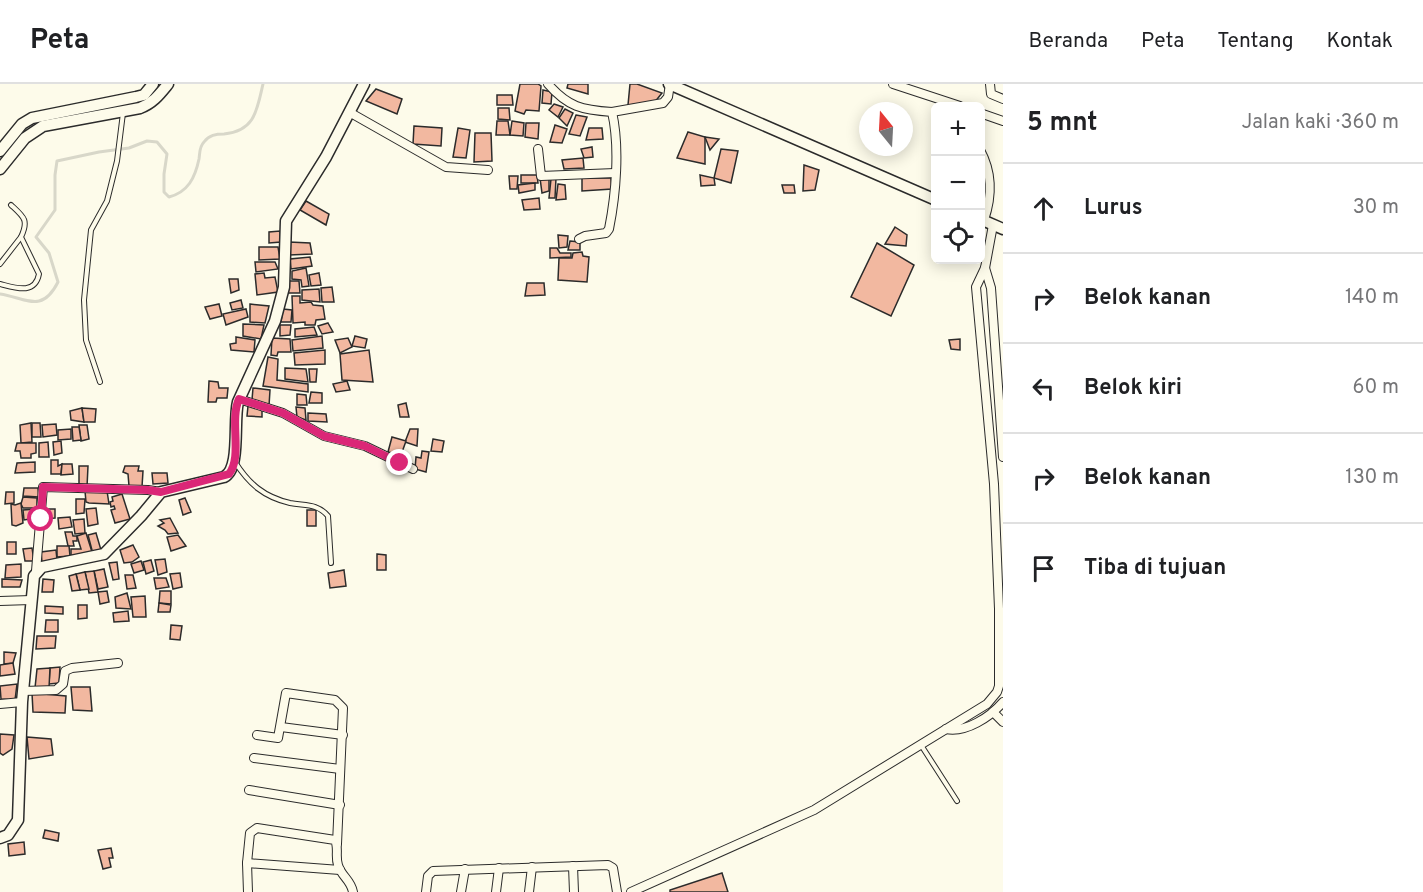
<!DOCTYPE html>
<html lang="id">
<meta charset="utf-8">
<style>
:root{--surface:#fff;--page:#f2f2f2;--text:#202124;--muted:#757577;--line:#e0e0e0}
body{margin:0;font-family:Overpass,sans-serif;background:var(--page);color:var(--text)}
.controls{position:absolute;right:18px;top:18px;display:grid;overflow:hidden;border-radius:9px;box-shadow:0 3px 15px #0003}
.controls button{width:54px;height:54px;display:grid;place-items:center;padding:0;border:0;border-bottom:2px solid var(--line);background:var(--surface);color:var(--text);font:30px sans-serif}
.compass{position:absolute;left:859px;top:18px;width:54px;height:54px;border-radius:50%;background:var(--surface);box-shadow:0 3px 15px #0003;rotate:342deg}
.stop{position:absolute;width:18px;height:18px;margin:-14px;border:4px solid #db2777;border-radius:50%;background:#fff}
.stop.end{background:#db2777;border-color:#fff;box-shadow:0 2px 6px #0008}
.list{margin:0;padding:0;list-style:none}
h2{display:flex;justify-content:space-between;align-items:center;height:78px;margin:0;padding:0 24px;font-size:26px}
h2 small{font-size:20px;font-weight:400;color:var(--muted)}
.list li{display:grid;grid-template-columns:39px 1fr auto;gap:18px;align-items:center;box-sizing:border-box;height:90px;padding:0 24px;border-top:2px solid var(--line)}
.list b{display:block;font-size:22px;white-space:nowrap}
.list em{font-size:20px;font-style:normal;color:var(--muted)}
.icon{flex:none;width:33px;height:33px;fill:none;stroke:currentColor;stroke-width:2;stroke-linecap:round;stroke-linejoin:round}
.map{position:relative;flex:none;width:1003px;height:808px;overflow:hidden}
header{display:flex;align-items:center;gap:36px;box-sizing:border-box;height:84px;padding:0 30px;background:var(--surface);border-bottom:2px solid var(--line)}
header strong{font-size:28px}
nav{display:flex;gap:33px;margin-inline-start:auto;font-size:21px}
main{display:flex}
aside{flex:1;background:var(--surface)}
.map>svg:first-child{display:block}
</style>
<header>
<strong>Peta</strong>
<nav><a>Beranda</a><a>Peta</a><a>Tentang</a><a>Kontak</a></nav>
</header>
<main>
<div class="map">
<svg width="1003" height="808" viewBox="0 0 1003 808">
<rect width="100%" height="100%" fill="#fdfbea"/>
<g fill="none" stroke-linecap="round" stroke-linejoin="round">
<path stroke="#d8d7c9" stroke-width="3" d="M0 210C26 214 42 230 58 198L49 169 36 153 55 126V91L57 77 99 68 129 64 147 57 157 58 167 70 164 90V108L169 113C188 108 195 94 199 75 200 69 199 63 204 58 209 51 216 50 224 50 255 47 257 26 263 0"/>
</g>
<g fill="#f2b8a0" stroke="#2b2b2b" stroke-width="1.5">
<path d="M520 0H538L541 2 539 27 526 26 524 30 515 27Z"/>
<path d="M568 0H588V10L567 4Z"/>
<path d="M630 0H637L662 9 654 19 628 21Z"/>
<path d="M376 5 402 15 397 30 366 17Z"/>
<path d="M543 6 552 8 551 20 542 19Z"/>
<path d="M497 11H512L513 21H497Z"/>
<path d="M554 20 563 23 558 33 549 26Z"/>
<path d="M498 24H509L510 36 498 35Z"/>
<path d="M565 25 573 29 567 42 559 34Z"/>
<path d="M576 31 587 33 580 52 569 50Z"/>
<path d="M497 37H508L510 51H496Z"/>
<path d="M512 37 524 39 523 52 510 51Z"/>
<path d="M526 39H539L538 55 525 53Z"/>
<path d="M555 41 567 45 562 59 550 58Z"/>
<path d="M414 42 442 44 441 62 413 60Z"/>
<path d="M458 44 470 46 466 74 453 73Z"/>
<path d="M589 44H602L603 55 586 56Z"/>
<path d="M688 48 705 53V80L677 74Z"/>
<path d="M475 49H491L492 77 474 78Z"/>
<path d="M705 53 719 55 710 66Z"/>
<path d="M592 63 593 73 584 74 581 65Z"/>
<path d="M721 65 738 67 731 99 714 94Z"/>
<path d="M583 74 584 84 564 85 562 76Z"/>
<path d="M804 81 819 86 815 106 803 107Z"/>
<path d="M521 91H537L538 99H521Z"/>
<path d="M700 91 714 94 715 101 701 102Z"/>
<path d="M509 92H518L517 105H510Z"/>
<path d="M540 94H549V107L542 109Z"/>
<path d="M556 94 555 114H549L551 95Z"/>
<path d="M582 94H611L612 105 582 107Z"/>
<path d="M535 99V106L519 109 518 101Z"/>
<path d="M558 100 565 101 566 115 556 116Z"/>
<path d="M782 101H794L795 109H784Z"/>
<path d="M539 114 540 125 524 126 522 116Z"/>
<path d="M306 117 329 130 326 141 300 126Z"/>
<path d="M895 143 907 151 906 162 885 160Z"/>
<path d="M280 147 281 158 269 159V148Z"/>
<path d="M558 151 568 152 567 163 559 164Z"/>
<path d="M570 157 580 158V166H568Z"/>
<path d="M289 158 310 159 312 170 289 171Z"/>
<path d="M877 159 914 181 891 232 851 213Z"/>
<path d="M259 163H278L280 175 259 176Z"/>
<path d="M550 164H557L560 169H571V173L550 174Z"/>
<path d="M582 168 583 172 589 173 587 198 558 196 559 174H572L573 169Z"/>
<path d="M310 173 312 182 291 185 290 175Z"/>
<path d="M255 178H275L278 185 256 188Z"/>
<path d="M306 184 309 202 302 203 301 196 292 195V187Z"/>
<path d="M264 189 265 194 275 193 278 208 257 211 255 190Z"/>
<path d="M319 189 321 201 311 202 309 191Z"/>
<path d="M229 195H238L239 206 231 209Z"/>
<path d="M289 197H299L300 209H288Z"/>
<path d="M527 199H544L545 211 525 212Z"/>
<path d="M332 203 334 218H322L321 204Z"/>
<path d="M319 205 320 218 302 216V206Z"/>
<path d="M292 212H300V219L311 218 313 221 323 222 325 235 316 236 315 241H305V238L293 239Z"/>
<path d="M241 216 243 224 232 226 230 219Z"/>
<path d="M219 220 222 232 210 235 205 223Z"/>
<path d="M250 220 269 222 265 239 250 238Z"/>
<path d="M246 225 248 233 226 241 223 230Z"/>
<path d="M283 225 292 226 291 238H281Z"/>
<path d="M328 239 333 248 322 250 318 242Z"/>
<path d="M243 240 264 241 261 255 243 252Z"/>
<path d="M280 241H291L290 251 280 252Z"/>
<path d="M314 243 317 251 295 253V245Z"/>
<path d="M322 252 323 264 293 267 292 256Z"/>
<path d="M355 252 367 255 365 264 352 262Z"/>
<path d="M236 253 255 256 254 268 231 266 230 260 236 259Z"/>
<path d="M272 254 290 255 291 268H278L277 272 271 271Z"/>
<path d="M348 254 352 263 340 269 335 256Z"/>
<path d="M960 255V266L951 265 949 256Z"/>
<path d="M325 266V280L295 281 294 269Z"/>
<path d="M369 266 373 298 342 296 340 270Z"/>
<path d="M268 273 278 275 277 296 308 300V308L263 302Z"/>
<path d="M285 284 306 285 308 298 285 295Z"/>
<path d="M309 285H317L316 298H310Z"/>
<path d="M209 297 218 298 219 304H228L227 314H217L216 318H208Z"/>
<path d="M347 297 350 306 336 308 333 300Z"/>
<path d="M253 304 270 306 269 322 252 316Z"/>
<path d="M311 308 322 309V319H309Z"/>
<path d="M297 310 306 311 307 321H297Z"/>
<path d="M406 319 409 333H400L398 321Z"/>
<path d="M248 322 262 324V333L247 332Z"/>
<path d="M296 323 305 324 306 336 297 333Z"/>
<path d="M82 324 84 338 71 336 70 327Z"/>
<path d="M82 324 96 325 95 338H84Z"/>
<path d="M308 329 326 330 327 338 308 337Z"/>
<path d="M31 339 32 358 21 359 20 341Z"/>
<path d="M32 339H40L41 353H32Z"/>
<path d="M56 340 57 351 43 353 42 341Z"/>
<path d="M79 341H87L89 355 81 357Z"/>
<path d="M72 343H79L81 356 73 357Z"/>
<path d="M71 345V355L58 356V346Z"/>
<path d="M410 345H418L417 362 405 358Z"/>
<path d="M392 353 406 357 401 371 388 368Z"/>
<path d="M433 355 444 357 442 368 431 367Z"/>
<path d="M61 357 62 369 54 371 53 358Z"/>
<path d="M48 358 49 373H39V359Z"/>
<path d="M17 359H36V369L31 370V374H21L20 367H15Z"/>
<path d="M422 367 429 368 426 388 415 385 416 373 421 374Z"/>
<path d="M51 376H58V382L62 380 61 390H51Z"/>
<path d="M35 378V388L15 389 17 379Z"/>
<path d="M62 380H72L73 390 61 391Z"/>
<path d="M79 382H88L87 403H79Z"/>
<path d="M125 382H139L138 387H143L142 403 129 402 128 390 123 388Z"/>
<path d="M152 389H167L168 399 153 400Z"/>
<path d="M24 404H38L39 413 23 412Z"/>
<path d="M85 407H107L109 420 89 419 86 418Z"/>
<path d="M6 408H14V419L5 420Z"/>
<path d="M122 410 130 435 115 439 111 426 115 425 114 422 111 423 110 418 113 417 112 413Z"/>
<path d="M23 413 37 414V424H23L21 420Z"/>
<path d="M185 414 191 428 183 431 179 416Z"/>
<path d="M76 415H85L84 429 76 430Z"/>
<path d="M21 419 23 439 16 442 12 441 11 420 15 421Z"/>
<path d="M96 424 98 440 88 442 86 425Z"/>
<path d="M36 425V434L24 436 23 426Z"/>
<path d="M43 425H55V434L42 435Z"/>
<rect x="307" y="426" width="9" height="16"/>
<path d="M70 433 72 443 59 445 58 434Z"/>
<path d="M170 434 178 449 168 450 165 446 158 442 164 439 160 436Z"/>
<path d="M84 435 85 449 75 450 73 436Z"/>
<path d="M65 448H72L73 452H77V457H73L74 462H68Z"/>
<path d="M86 449 93 471 71 474V465H81L77 452Z"/>
<path d="M96 449 101 466 93 470 88 451Z"/>
<path d="M178 451 186 462 171 467 167 453Z"/>
<rect x="7" y="458" width="9" height="12"/>
<path d="M133 461 139 473 132 478 124 479 120 466Z"/>
<path d="M57 462H69L70 472 57 473Z"/>
<path d="M32 464 34 477H25L23 465Z"/>
<path d="M56 466 57 476 42 478 41 468Z"/>
<path d="M377 470 386 471V486H377Z"/>
<path d="M165 475 167 488 158 491 155 476Z"/>
<path d="M151 476 154 487 146 490 143 478Z"/>
<path d="M141 477 144 486 134 489 131 480Z"/>
<path d="M117 478 119 495 113 496 109 479Z"/>
<path d="M21 480V493L5 494 6 481Z"/>
<path d="M104 485 108 503 98 505 94 487Z"/>
<path d="M344 486 346 502 330 504 328 489Z"/>
<path d="M94 487 98 508 89 509 85 488Z"/>
<path d="M85 488 89 505 80 506 76 490Z"/>
<path d="M180 489 182 503 173 505 170 490Z"/>
<path d="M76 490 80 506 72 507 69 492Z"/>
<path d="M125 491H133L136 504 127 505Z"/>
<path d="M154 494H166L169 503 156 505Z"/>
<path d="M2 495 22 496 20 503H2Z"/>
<path d="M43 495 54 496 53 508H42Z"/>
<path d="M107 507 109 518 100 520 98 508Z"/>
<path d="M160 507H171V520L159 519Z"/>
<path d="M127 509 131 525 116 524 115 513Z"/>
<path d="M145 512 146 533H133L131 513Z"/>
<path d="M159 519 171 521 170 528H158Z"/>
<path d="M78 521H87V534L78 535Z"/>
<path d="M45 522 63 523V530L45 529Z"/>
<path d="M128 527 129 537 114 538 113 529Z"/>
<path d="M46 536H58V548H45Z"/>
<path d="M171 541 182 542 180 556 170 555Z"/>
<path d="M37 552H56L55 564 36 565Z"/>
<path d="M4 568 16 569 13 579 4 580Z"/>
<path d="M13 579 15 590 0 592V581Z"/>
<path d="M60 583 59 599 49 600 50 584Z"/>
<path d="M50 584 49 604H35L37 585Z"/>
<path d="M17 600 15 616 1 615 0 602Z"/>
<path d="M71 603H90L92 627 73 626Z"/>
<path d="M32 609 66 612 65 629 33 628Z"/>
<path d="M0 650 14 651 12 665 3 671 0 669Z"/>
<path d="M27 653 51 655 53 671 29 675Z"/>
<path d="M45 746 59 749 58 757 43 754Z"/>
<path d="M24 758 25 770 9 772 8 760Z"/>
<path d="M111 764 113 774H109L111 783 103 785 98 766Z"/>
<path d="M722 789 728 808H670V806Z"/>
</g>
<g fill="none" stroke-linecap="round" stroke-linejoin="round">
<defs>
<g id="lane">
<path d="M0 180 21 153"/>
<path d="M0 200C16 204 35 211 39 190L21 153C29 136 24 133 11 121"/>
<path d="M100 298 86 256 84 216 91 146 107 117 117 77 123 29"/>
<path d="M235 378C249 400 264 413 290 419 305 422 317 419 328 432L331 479"/>
<path d="M921 661 957 717"/>
</g>
<g id="street">
<path d="M548 0C568 23 582 26 612 28 620 63 616 110 609 145L606 149 585 152 579 155"/>
<path d="M893 0 960 22"/>
<path d="M990 0 991 10 1003 15"/>
<path d="M349 28 446 83 488 86"/>
<path d="M612 28 663 19 668 13 670 0"/>
<path d="M980 29 1003 37"/>
<path d="M538 65 541 92 615 89"/>
<path d="M980 66C992 88 992 113 984 136"/>
<path d="M985 184 991 204 1003 373"/>
<path d="M239 315 283 329 324 352 365 362 413 385"/>
<path d="M36 487 43 403 148 406 161 408"/>
<path d="M0 517 31 516"/>
<path d="M23 607 56 606 63 600 65 587 72 584 118 579"/>
<path d="M0 620 22 618"/>
<path d="M993 628 1003 638"/>
<path d="M281 643 343 651"/>
<path d="M946 645C966 649 990 633 1003 618"/>
<path d="M257 651 278 654 286 609 335 616 343 624 337 760"/>
<path d="M254 674 340 685"/>
<path d="M249 706 340 721"/>
<path d="M247 779 340 786"/>
<path d="M573 782 574 808"/>
<path d="M248 808 247 779 250 749 257 744 335 756C339 764 335 772 338 781 341 792 351 796 353 808"/>
<path d="M426 808 428 792 433 787 608 781 613 784 617 808"/>
<path d="M461 808 465 785"/>
<path d="M496 808 499 784"/>
<path d="M529 808 532 783"/>
<path d="M631 808 814 726 987 620 997 608 999 602V525L994 400 976 203 985 184 993 141"/>
</g>
<g id="secondary">
<path d="M669 0 936 116"/>
<path d="M0 67 22 40 32 34 136 13 144 11 153 0"/>
<path d="M0 85 25 54 43 42 140 24C153 19 159 11 168 0"/>
<path d="M980 135 1003 145"/>
<path d="M0 754 8 751 18 736 22 618 34 492 42 483 104 470 141 432 161 408 224 393C241 385 233 337 238 318L275 237 284 203 286 137 326 73 364 0"/>
</g>
</defs>
<use href="#lane" stroke="#2b2b2b" stroke-width="6"/>
<use href="#street" stroke="#2b2b2b" stroke-width="10"/>
<use href="#secondary" stroke="#2b2b2b" stroke-width="13"/>
<use href="#lane" stroke="#fdfbea" stroke-width="4"/>
<use href="#street" stroke="#fdfbea" stroke-width="8"/>
<use href="#secondary" stroke="#fdfbea" stroke-width="10"/>
</g>
<g fill="none" stroke-linecap="round" stroke-linejoin="round">
<path stroke="#db2777" stroke-width="8" d="M41 435 43 403 148 406 161 408 229 390C243 372 229 337 239 315L283 329 324 352 365 362 400 379"/>
</g>
</svg>
<div class="controls">
<button>+</button>
<button>−</button>
<button><svg class="icon" aria-label="locate" viewBox="0 0 24 24"><circle cx="12" cy="12" r="6"/><path d="M12 2v4M12 18v4M2 12h4M18 12h4"/></svg></button>
</div>
<svg class="compass" viewBox="-18 -18 36 36"><path d="M0-13l5 13h-10z" fill="#e53935"/><path d="M0 13l5-13h-10z" fill="#757577"/></svg>
<div class="stop" style="left:41px;top:435px"></div>
<div class="stop end" style="left:400px;top:379px"></div>
</div>
<aside>
<h2>5 mnt<small>Jalan kaki · 360 m</small></h2>
<ul class="list">
<li><svg class="icon" aria-label="ahead" viewBox="0 0 24 24"><path d="M12 20V5M6 11l6-6 6 6"/></svg><div><b>Lurus</b></div><em>30 m</em></li>
<li><svg class="icon" aria-label="right" viewBox="0 0 24 24"><path d="M7 20v-9h11M14 6l5 5-5 5"/></svg><div><b>Belok kanan</b></div><em>140 m</em></li>
<li><svg class="icon" aria-label="left" viewBox="0 0 24 24"><path d="M17 20v-9H6M10 6l-5 5 5 5"/></svg><div><b>Belok kiri</b></div><em>60 m</em></li>
<li><svg class="icon" aria-label="right" viewBox="0 0 24 24"><path d="M7 20v-9h11M14 6l5 5-5 5"/></svg><div><b>Belok kanan</b></div><em>130 m</em></li>
<li><svg class="icon" aria-label="arrive" viewBox="0 0 24 24"><path d="M6 21V4h12l-3 4 3 4H6"/></svg><div><b>Tiba di tujuan</b></div></li>
</ul>
</aside>
</main>
